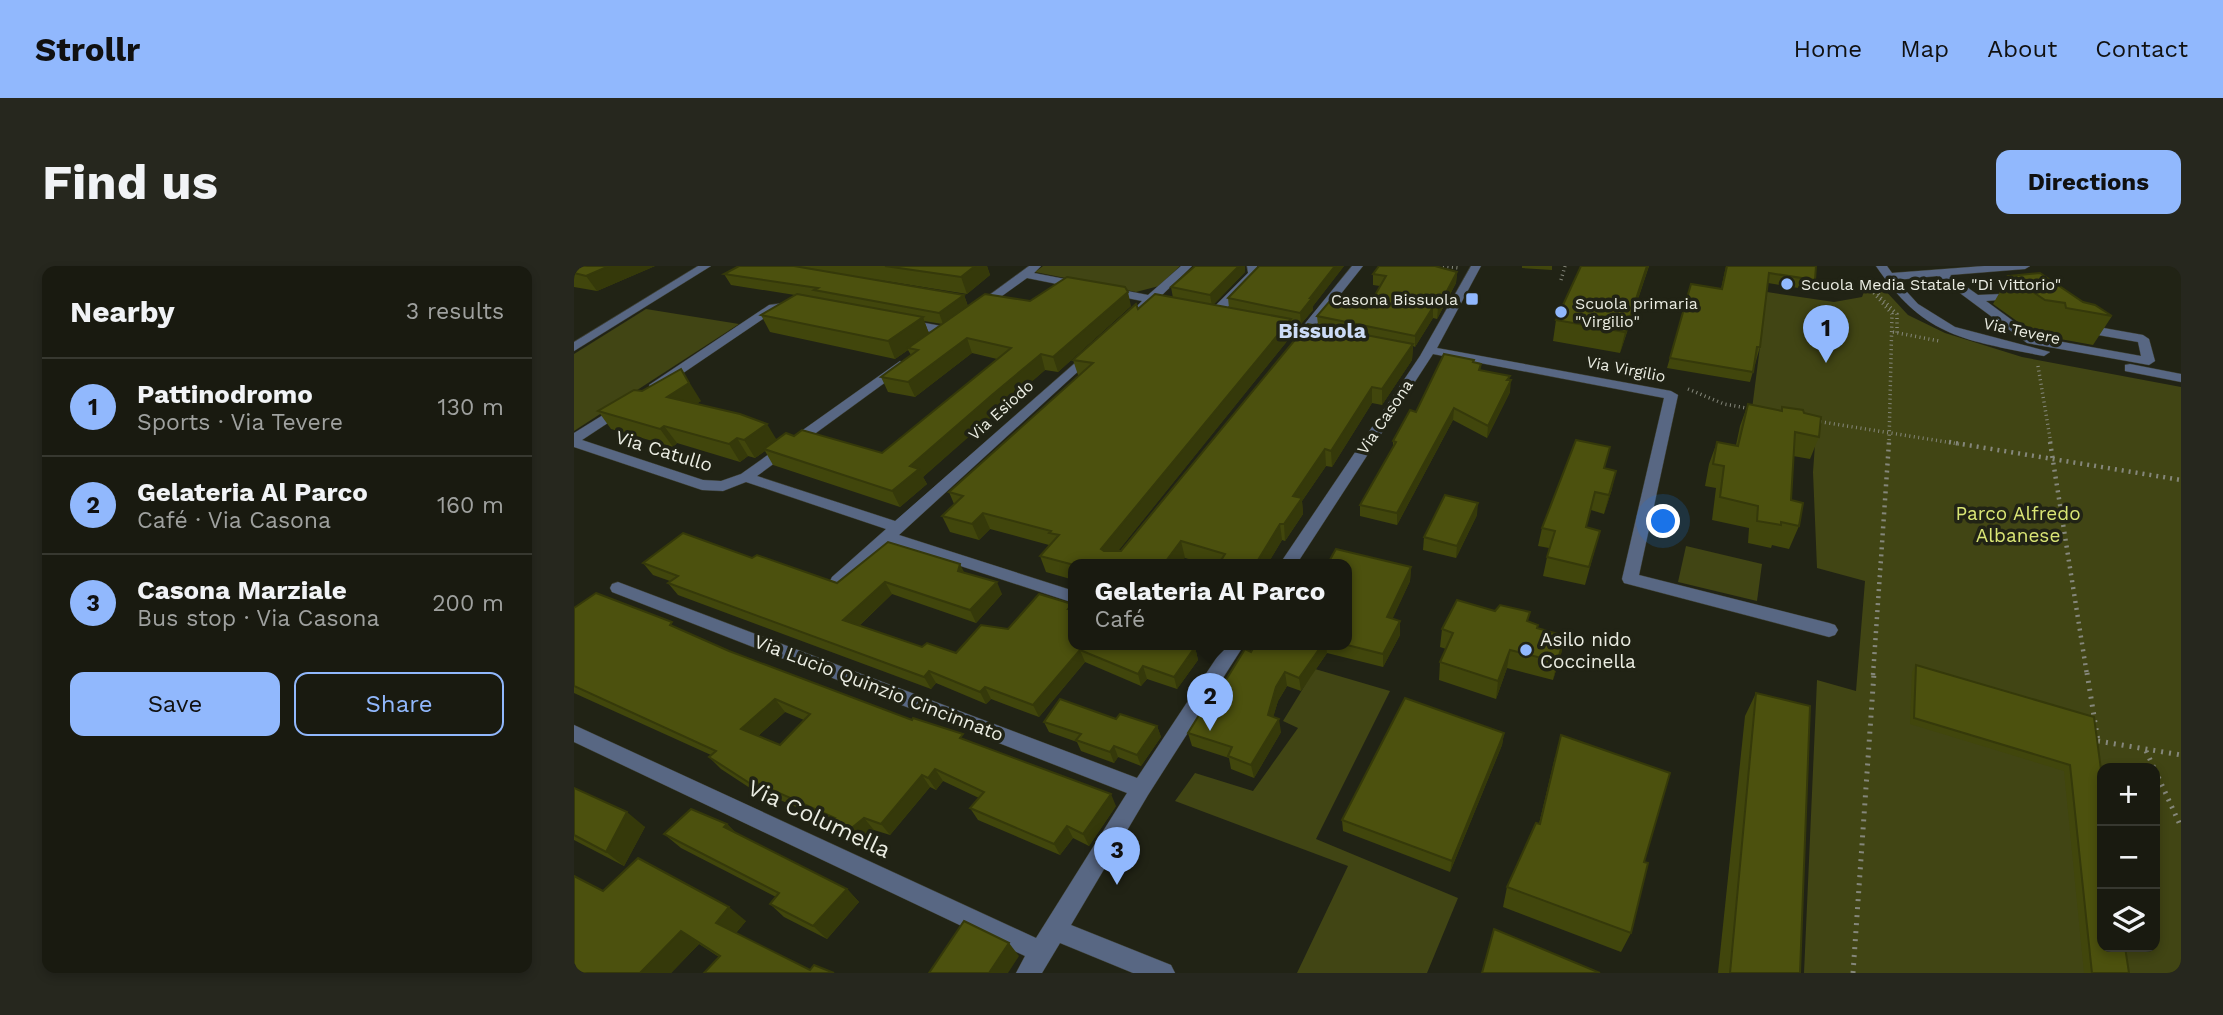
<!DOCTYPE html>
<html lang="en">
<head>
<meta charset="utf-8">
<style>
	body { margin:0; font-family:"Work Sans",sans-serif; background:#26271e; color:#f1f3f6 }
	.controls { position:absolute; right:21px; bottom:21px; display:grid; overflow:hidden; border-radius:14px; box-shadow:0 4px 10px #0003 }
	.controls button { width:63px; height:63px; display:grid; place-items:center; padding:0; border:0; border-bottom:2px solid #373830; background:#191a10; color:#f1f3f6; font:35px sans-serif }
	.you { position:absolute; left:1090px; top:256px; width:24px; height:24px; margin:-18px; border:5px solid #fff; border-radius:50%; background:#1a73e8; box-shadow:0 0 0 10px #1a73e833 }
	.badge { display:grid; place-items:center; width:46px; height:46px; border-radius:50%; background:#91b8fd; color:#111; font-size:23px; font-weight:700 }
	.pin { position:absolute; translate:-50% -58px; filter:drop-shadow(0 2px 4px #0008) }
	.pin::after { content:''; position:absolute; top:37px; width:24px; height:21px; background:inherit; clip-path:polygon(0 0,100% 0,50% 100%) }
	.popup { position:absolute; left:494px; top:293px; width:284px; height:91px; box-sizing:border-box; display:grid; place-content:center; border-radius:14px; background:#191a10; filter:drop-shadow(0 2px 5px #0005); font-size:23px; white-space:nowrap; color:#9fa19f }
	.popup b { font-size:26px; color:#f1f3f6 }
	.popup::after { content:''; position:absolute; left:50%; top:100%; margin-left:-14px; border:14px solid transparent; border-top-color:#191a10 }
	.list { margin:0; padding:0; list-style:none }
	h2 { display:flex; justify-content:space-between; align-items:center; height:91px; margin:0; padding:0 28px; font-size:30px }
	h2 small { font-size:23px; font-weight:400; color:#9fa19f }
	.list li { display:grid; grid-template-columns:46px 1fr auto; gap:21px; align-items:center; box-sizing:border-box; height:98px; padding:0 28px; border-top:2px solid #373830 }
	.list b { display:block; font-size:26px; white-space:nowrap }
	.list p { margin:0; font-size:23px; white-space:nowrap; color:#9fa19f }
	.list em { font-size:23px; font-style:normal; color:#9fa19f }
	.actions { display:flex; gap:14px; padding:21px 28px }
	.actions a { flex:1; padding:16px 0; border:2px solid #91b8fd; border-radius:14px; text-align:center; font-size:24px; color:#91b8fd }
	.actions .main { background:#91b8fd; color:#111 }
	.icon { flex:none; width:38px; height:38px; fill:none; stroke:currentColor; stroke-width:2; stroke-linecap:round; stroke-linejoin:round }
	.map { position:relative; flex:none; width:1607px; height:707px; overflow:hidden; border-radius:14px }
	header { display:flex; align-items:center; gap:42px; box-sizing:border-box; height:98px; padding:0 35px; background:#91b8fd; color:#111 }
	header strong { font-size:33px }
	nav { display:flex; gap:38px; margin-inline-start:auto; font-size:24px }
	.intro { display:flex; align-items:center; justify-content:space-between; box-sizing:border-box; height:168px; padding:0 42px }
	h1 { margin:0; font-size:49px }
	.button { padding:18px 32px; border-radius:14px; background:#91b8fd; color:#111; font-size:24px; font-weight:700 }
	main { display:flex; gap:42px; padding:0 42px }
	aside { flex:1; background:#191a10; border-radius:14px; box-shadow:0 4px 10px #0003 }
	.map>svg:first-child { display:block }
	.green { fill:#414514; fill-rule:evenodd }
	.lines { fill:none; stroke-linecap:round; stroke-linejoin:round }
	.minor-casing { stroke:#3d3f32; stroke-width:1 }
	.path-far2 { stroke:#85877b; stroke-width:3.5; stroke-dasharray:1 3.5; stroke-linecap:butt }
	.path-far1 { stroke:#85877b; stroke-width:4.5; stroke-dasharray:2 5; stroke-linecap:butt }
	.path { stroke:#85877b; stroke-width:5; stroke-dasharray:2 6; stroke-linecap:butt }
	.minor { fill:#586783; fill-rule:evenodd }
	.wall { fill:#41460c; fill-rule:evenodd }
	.shaded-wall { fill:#35390a }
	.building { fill:#4c510e; stroke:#35390a; stroke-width:2; fill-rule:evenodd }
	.poi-dot { fill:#91b8fd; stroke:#212315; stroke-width:2.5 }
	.labels { text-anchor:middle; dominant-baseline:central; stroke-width:7; stroke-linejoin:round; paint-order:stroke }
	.far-poi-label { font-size:16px; fill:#ebede3; stroke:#212315; text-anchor:start }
	.far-street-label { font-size:16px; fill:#ebede3; stroke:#212315 }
	.street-label { font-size:19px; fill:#ebede3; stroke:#212315 }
	.park-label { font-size:19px; fill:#dae675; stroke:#212315 }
	.poi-label { font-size:19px; fill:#ebede3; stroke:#212315; text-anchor:start }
	.far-district-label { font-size:21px; font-weight:bold; fill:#ccdbf6; stroke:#212315 }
	.near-street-label { font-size:23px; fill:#ebede3; stroke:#212315 }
</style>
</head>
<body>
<header>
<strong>Strollr</strong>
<nav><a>Home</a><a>Map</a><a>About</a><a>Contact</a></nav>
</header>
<div class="intro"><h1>Find us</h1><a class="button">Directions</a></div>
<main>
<aside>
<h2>Nearby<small>3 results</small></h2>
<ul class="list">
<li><span class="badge">1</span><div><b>Pattinodromo</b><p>Sports · Via Tevere</p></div><em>130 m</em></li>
<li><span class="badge">2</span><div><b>Gelateria Al Parco</b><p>Café · Via Casona</p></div><em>160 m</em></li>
<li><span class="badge">3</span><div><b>Casona Marziale</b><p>Bus stop · Via Casona</p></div><em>200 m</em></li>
</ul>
<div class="actions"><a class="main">Save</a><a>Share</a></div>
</aside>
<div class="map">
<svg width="1607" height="707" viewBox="0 0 1607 707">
	<rect width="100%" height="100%" fill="#212315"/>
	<g class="green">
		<polygon points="469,0 606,0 585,20 562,26 461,6"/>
		<path d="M1292,21H1308L1334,49L1371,67L1448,91L1607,121V707H1230L1243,414L1282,425L1291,315L1243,302L1239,206L1242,164L1178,143L1193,26L1260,36L1288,31ZM1528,502H1581V681H1528Z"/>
		<polygon points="72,43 165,58 0,165 0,88"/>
		<polygon points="1112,280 1188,298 1183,335 1104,316"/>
		<polygon points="741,403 816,425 742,573 884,632 853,707 723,707 774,600 601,535 621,507 679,525 724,462 709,455"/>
	</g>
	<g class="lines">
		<g class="minor-casing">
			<g id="minor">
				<polygon points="124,0 137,0 0,85 0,76"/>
				<polygon points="455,0 467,0 460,7 574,29 607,0 618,0 585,32 591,35 589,37 579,37 564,49 558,45 568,35 453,12 407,45 399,45 399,41"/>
				<polygon points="673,0 683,0 684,10 645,50 637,50 637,44 674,7"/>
				<polygon points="778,0 789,0 739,63 754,66 754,72 734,69 725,76 719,72 723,67 689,58 695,54 728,61"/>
				<polygon points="897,0 907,0 863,82 1097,125 1104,129 1065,309 1255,357 1261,359 1264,364 1261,369 1255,371 1050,317 1048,313 1090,132 859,88 722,299 705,299 846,90"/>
				<path d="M1302,0H1313L1318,7L1410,0H1456L1451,3L1376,9L1404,29L1451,27V31L1447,32L1412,35L1461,71L1567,90L1564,76L1507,66L1501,62L1507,58L1569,69L1575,73L1581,95L1575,99L1453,77L1363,10L1322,14L1344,38L1381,61L1476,86L1470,90C1390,74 1350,71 1302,0Z"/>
				<polygon points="226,35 230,36 230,40 202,44 87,122 77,122 75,119 195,39"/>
				<polygon points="329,53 373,61 379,65 373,69 325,60 323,57"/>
				<polygon points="517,83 521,84 521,90 325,269 500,325 500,337 316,277 270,319 258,319 256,315 258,311 312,263 172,216 149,225 128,224 0,181 0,167 50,136 55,137 55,143 8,174 129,214 147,215 167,208 326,95 332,99 331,102 183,210 321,255"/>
				<polygon points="1556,98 1607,108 1607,116 1551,105 1551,99"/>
				<polygon points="44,316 563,512 651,379 670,379 574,529 497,659 597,699 601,707 559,707 486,677 468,707 442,707 451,690 0,476 0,459 462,672 553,527 38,326 36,322 38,318"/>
			</g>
		</g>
		<g class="path-far2">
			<polyline points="869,0 885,2"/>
			<polyline points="987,14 991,0"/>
			<polyline points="1298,16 1306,31 1323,48 1323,67"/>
			<polyline points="1294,20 1318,48 1315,178"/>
			<polyline points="1319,66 1365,75"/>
			<polyline points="1464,100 1477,178"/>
			<polyline points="1114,123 1150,138 1178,143"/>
			<polyline points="1242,155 1385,178"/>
		</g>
		<g class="path-far1">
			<polyline points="1375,176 1607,214"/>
			<polyline points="1476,176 1513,409"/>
			<polyline points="1299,409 1315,176"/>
		</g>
		<g class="path">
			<polyline points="1513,407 1524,475"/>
			<polyline points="1524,475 1607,489"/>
			<polyline points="1572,485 1580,502"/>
			<polyline points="1581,504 1607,561"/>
			<polyline points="1279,707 1300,407"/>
		</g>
		<use href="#minor" class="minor"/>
	</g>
	<g class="wall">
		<polygon points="0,0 81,0 23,25 0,21"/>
		<path d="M165,0H413L416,9L393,28L299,13L390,29L394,40L456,35L557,40L484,106L471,104L423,145L349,211L353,218L326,241L199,199L191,185L181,192L174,190L166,196L103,177L99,181L37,163L24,145L127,135L122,138L203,174L220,170L308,187L423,93L398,87L341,131L314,126L307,111L337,89L334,84L321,93L196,66L187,49L221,29L157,19L150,8ZM350,55L368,58L355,67Z"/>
		<polygon points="684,0 770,0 739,40 739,44 727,58 717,56 718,69 544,285 547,285 744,59 743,50 793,43 806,20 799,19 799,8 883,6 882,17 863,53 859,52 841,81 839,80 838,94 808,139 798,137 758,201 752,200 728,235 729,248 711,275 708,274 693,299 635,299 611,292 500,299 500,314 472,306 466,290 475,279 416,263 405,274 376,266 368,250 380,238 375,226 505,110 504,109 499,94 564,43 599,32 597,21 671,6 639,39 655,42 654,32 684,2"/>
		<polygon points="948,0 978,0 978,4 948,2"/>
		<polygon points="1007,0 1075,0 1046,87 979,75 982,54"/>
		<polygon points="1152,0 1242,0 1241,14 1237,24 1194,17 1186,81 1176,116 1093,102 1117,18 1147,23"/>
		<polygon points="1435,10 1509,36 1538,50 1519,79 1475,71 1474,66 1454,63 1419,38"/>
		<polygon points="900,97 907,98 906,104 935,114 936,126 913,172 879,154 823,259 786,250 786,239 819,182 819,175 842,146"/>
		<polygon points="1174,138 1207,144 1208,141 1230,147 1245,171 1236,193 1219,190 1217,234 1225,260 1215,283 1198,279 1197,282 1174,277 1175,262 1138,254 1142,222 1131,220 1135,198 1143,176 1162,179 1166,160"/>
		<polygon points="1031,202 1038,223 1030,248 1017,244 1012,261 1021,283 1011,319 969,310 975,282 964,280 968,262"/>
		<polygon points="903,249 882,292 849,284 850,271"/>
		<polygon points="178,292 263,317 390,306 428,328 402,357 318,328 285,360 348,381 382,387 434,363 498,338 500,342 500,379 621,381 624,394 603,423 573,413 567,420 511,396 465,451 417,433 412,438 362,417 357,423 104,329 94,317 96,315 79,309 69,297"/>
		<polygon points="837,301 836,315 818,353 826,369 809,401 753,387 727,425 713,420 704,435 699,451 707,466 680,512 657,503 655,492 618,480 614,467 681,379 773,379"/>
		<path d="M0,342L103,362L155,385L392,474L542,540L515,580L499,572L486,589L404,554L396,542L405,532L369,515L362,524L356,521L316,569L300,564L284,577L267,568L258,557L195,529L191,532L147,503L135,491L137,489L0,427ZM211,446L230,454L206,479L184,470Z"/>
		<polygon points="955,355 964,359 963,362 991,370 987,388 979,414 933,402 922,433 865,414 866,396 872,383 866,381 868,363"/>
		<polygon points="1342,399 1520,451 1555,707 1510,707 1490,505 1336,458 1338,406"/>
		<polygon points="1182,427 1226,707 1144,707 1171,450"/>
		<polygon points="542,453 583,460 587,471 567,500 544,491 540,497 507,485 503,476 475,466 470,456"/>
		<polygon points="930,467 928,479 876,606 769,565 768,554"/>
		<polygon points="981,491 1070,596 1057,667 1047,686 929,641 933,621 965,558"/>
		<polygon points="0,522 71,561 50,600 0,574"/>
		<polygon points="153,558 163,568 273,623 285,636 253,673 210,651 196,638 202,631 107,582 90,568"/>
		<polygon points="29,625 172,655 162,667 236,704 260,707 145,691 125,678 97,707 0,707"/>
	</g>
	<g class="shaded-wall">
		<polygon points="35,0 81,0 23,25 12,10"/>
		<polygon points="401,0 413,0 416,9 393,28 387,11"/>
		<polygon points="665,0 671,0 671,6 638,40 636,29"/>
		<polygon points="761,0 770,0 739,40 739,44 727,58 726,47 736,32"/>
		<polygon points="1073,0 1075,0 1046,87 1051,66"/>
		<polygon points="883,6 882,17 863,53 864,42"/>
		<polygon points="554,26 557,40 484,106 479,91"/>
		<polygon points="390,29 394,41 369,58 365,47"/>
		<polygon points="859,41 859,52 841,81 841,70"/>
		<polygon points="349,51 355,68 334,82 334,84 321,93 314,75"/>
		<polygon points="717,53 718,69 533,299 527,283"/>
		<polygon points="393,72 398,87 341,131 334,116"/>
		<polygon points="839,78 838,94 808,139 808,123"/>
		<polygon points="467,88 471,104 349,211 353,218 326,241 318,225 336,200"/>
		<polygon points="107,103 127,135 105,148 93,131"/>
		<polygon points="936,110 934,120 937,114 936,126 913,172 914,160"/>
		<polygon points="798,121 798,137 758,201 757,185"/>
		<polygon points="880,142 879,154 823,259 823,247"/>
		<polygon points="193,158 204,176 190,183 191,185 181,192 170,174"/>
		<polygon points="90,160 103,177 99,181 86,163"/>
		<polygon points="163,172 174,190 166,196 155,178"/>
		<polygon points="751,183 752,200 728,235 729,248 711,275 710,258 719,230"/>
		<polygon points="1042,205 1038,223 1030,248 1035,229"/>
		<polygon points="904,237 903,249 882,292 883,280"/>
		<polygon points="409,247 416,263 405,274 398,258"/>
		<polygon points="706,258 708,274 693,299 681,299"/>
		<polygon points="607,275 611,292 605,299 589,299"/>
		<polygon points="386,298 392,310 384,305"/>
		<polygon points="837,301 836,315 813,365 813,351"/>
		<polygon points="311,316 318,328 277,367 269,354"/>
		<polygon points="423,316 428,328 402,357 396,344"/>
		<polygon points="826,355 826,369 809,401 809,388"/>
		<polygon points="991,370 987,388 979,414 983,396"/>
		<polygon points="748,379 752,379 753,387 727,425 725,412"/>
		<polygon points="621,381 624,394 603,423 600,411"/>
		<polygon points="506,384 511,396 465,451 459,439"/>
		<polygon points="936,384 933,402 922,433 924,415"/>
		<polygon points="569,400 573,413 567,420 564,408"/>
		<polygon points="355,405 362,417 357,423 350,411"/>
		<polygon points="711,406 713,420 704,435 696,462 694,449 702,421"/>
		<polygon points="411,421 417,433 412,438 406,426"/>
		<polygon points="201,433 211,446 178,475 167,463"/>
		<polygon points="705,453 707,466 680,512 677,499"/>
		<polygon points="583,460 587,471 567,500 563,489"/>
		<polygon points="930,467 928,479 876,606 878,595"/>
		<polygon points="540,480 544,491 540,497 536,486"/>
		<polygon points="361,503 369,515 362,524 354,512"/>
		<polygon points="348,509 356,521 316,569 307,558"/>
		<polygon points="183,517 195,529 191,532 180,520"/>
		<polygon points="537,528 542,540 515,580 509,568"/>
		<polygon points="53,546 71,561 50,600 32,586"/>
		<polygon points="290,552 300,564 284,577 274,565"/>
		<polygon points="153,558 167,572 150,561"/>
		<polygon points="493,560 499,572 486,589 480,578"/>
		<polygon points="273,623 285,636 253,673 239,660"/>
		<polygon points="155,641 172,655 159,670 142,657"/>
		<polygon points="107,665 125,678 97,707 66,707"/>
		<polygon points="435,677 445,690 434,707 415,707"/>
	</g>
	<g class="building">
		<polygon points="0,0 35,0 12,10 0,7"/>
		<polygon points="165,0 220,0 390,29 365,47 240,24 244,22 150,8"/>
		<polygon points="311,0 401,0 387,11"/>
		<polygon points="621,0 665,0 636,29 597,21"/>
		<polygon points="685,0 761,0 736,32 738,32 726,47 654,32"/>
		<polygon points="805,0 861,0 883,6 864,42 859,41 841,70 743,50 755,36 793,43 812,10 799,8"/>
		<polygon points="1007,0 1073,0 1051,66 982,54"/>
		<polygon points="1153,0 1242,0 1241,14 1195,7 1186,81 1183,81 1179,106 1096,92 1117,18 1148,23"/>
		<polygon points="1466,7 1509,36 1521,39 1538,50 1492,42 1491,37 1471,34 1435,10"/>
		<polygon points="493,11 551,21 554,26 479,91 467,88 418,129 336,200 345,203 318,225 190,183 212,167 220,170 228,164 308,187 437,82 393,72 334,116 307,111 344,84 334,82 411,28 456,35"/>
		<polygon points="223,28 349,51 314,75 187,49"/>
		<polygon points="581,28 717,53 527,283 530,285 547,285 734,58 839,78 808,123 798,121 757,185 751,183 719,230 728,232 710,258 706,258 681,299 644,299 651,288 607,275 589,299 500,299 466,290 485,269 475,267 477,265 409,247 398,258 368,250 389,230 375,226 519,97 499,94 562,38 564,43"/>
		<polygon points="870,88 900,94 899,96 907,98 905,104 936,110 933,114 937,114 914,160 880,142 823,247 786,239 822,176 819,175 836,144 842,146"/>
		<polygon points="107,103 115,117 93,131 166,148 193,158 170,174 163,172 155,178 90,160 86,163 24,145 60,124 68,125"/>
		<polygon points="1174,138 1208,145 1208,141 1229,144 1230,147 1247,151 1245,171 1221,166 1217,234 1229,237 1225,260 1207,256 1207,259 1183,255 1184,240 1146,231 1150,200 1139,198 1143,176 1164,180"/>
		<polygon points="1002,174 1036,181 1030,202 1042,205 1035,229 1021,226 1012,261 1026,265 1015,301 973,291 981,265 968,262"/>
		<polygon points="871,229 904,237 883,280 850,271"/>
		<polygon points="109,267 178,292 183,289 263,317 314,276 386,298 384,305 423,316 396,344 311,316 269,354 348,381 353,377 382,387 407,359 434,363 465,328 498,338 494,343 500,344 500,379 614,379 621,381 600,411 569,400 564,408 506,384 459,439 411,421 406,426 355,405 350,411 94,317 104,310 69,297"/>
		<polygon points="762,283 837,301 813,351 826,355 809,388 773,379 773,299 753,299"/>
		<path d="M22,327L98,356L96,359L155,385L338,454L339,452L389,468L386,472L537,528L509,568L493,560L480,578L396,542L410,526L361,503L354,512L348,509L307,558L290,552L274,565L256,556L261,552L183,517L180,520L135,491L142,485L0,420V342ZM201,433L236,448L206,479L167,463Z"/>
		<polygon points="883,334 921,345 926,339 956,346 953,355 964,359 963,362 991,370 983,396 936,384 924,415 866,396 879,367 868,363"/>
		<polygon points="681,379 748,379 725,412 711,406 702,421 694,449 705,453 677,499 654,490 658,481 614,467 638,428 642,430 671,383 677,386"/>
		<polygon points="1342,399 1520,451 1528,511 1528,681 1551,681 1555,707 1518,707 1496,499 1340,452"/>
		<polygon points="1182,427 1236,440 1226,707 1156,707"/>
		<polygon points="831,432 930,467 878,595 768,554"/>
		<polygon points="486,433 542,453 546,448 583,460 563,489 540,480 536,486 502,474 507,468 470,456"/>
		<polygon points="987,469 1096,507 1070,596 1074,597 1057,667 933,621 962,557 966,558"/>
		<polygon points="0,522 53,546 32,586 0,569"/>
		<polygon points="117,543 153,558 150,561 273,623 239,660 196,638 205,627 90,568"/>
		<polygon points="64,592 155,641 142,657 236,704 240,699 260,707 130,707 146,690 107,665 66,707 0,707 0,610 29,625"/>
		<polygon points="390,655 435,677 415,707 355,707"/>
		<polygon points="920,663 1026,707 908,707"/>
	</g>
	<g class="poi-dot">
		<circle cx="1213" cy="18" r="7"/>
		<rect x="891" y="26" width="14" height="14" rx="3.5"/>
		<circle cx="987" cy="46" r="7"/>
		<circle cx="952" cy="384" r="7"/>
	</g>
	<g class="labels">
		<g class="far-poi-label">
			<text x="1227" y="18">Scuola Media Statale "Di Vittorio"</text>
			<text x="884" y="33" text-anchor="end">Casona Bissuola</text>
			<text x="1001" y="37">Scuola primaria<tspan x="1001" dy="18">"Virgilio"</tspan></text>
		</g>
		<g class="far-street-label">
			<text transform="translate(1448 65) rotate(12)">Via Tevere</text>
			<text transform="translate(1052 103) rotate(11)">Via Virgilio</text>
			<text transform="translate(427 144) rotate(-42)">Via Esiodo</text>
			<text transform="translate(811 151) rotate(-56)">Via Casona</text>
		</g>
		<g class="street-label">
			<text transform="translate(90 185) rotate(17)">Via Catullo</text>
			<text transform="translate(305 422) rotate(21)">Via Lucio Quinzio Cincinnato</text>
		</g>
		<g class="park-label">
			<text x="1444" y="247">Parco Alfredo<tspan x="1444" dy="22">Albanese</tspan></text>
		</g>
		<g class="poi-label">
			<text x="966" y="373">Asilo nido<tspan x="966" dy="22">Coccinella</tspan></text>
		</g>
		<g class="far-district-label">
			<text x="748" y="64">Bissuola</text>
		</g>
		<g class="near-street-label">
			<text transform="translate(245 553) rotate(25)">Via Columella</text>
		</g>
	</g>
</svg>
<div class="controls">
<button>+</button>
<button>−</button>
<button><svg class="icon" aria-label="layers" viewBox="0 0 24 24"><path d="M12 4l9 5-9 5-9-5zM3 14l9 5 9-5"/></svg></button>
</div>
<div class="you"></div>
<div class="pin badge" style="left:1252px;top:97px">1</div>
<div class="pin badge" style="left:636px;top:465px">2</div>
<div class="popup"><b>Gelateria Al Parco</b>Café</div>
<div class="pin badge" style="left:543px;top:619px">3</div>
</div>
</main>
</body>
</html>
